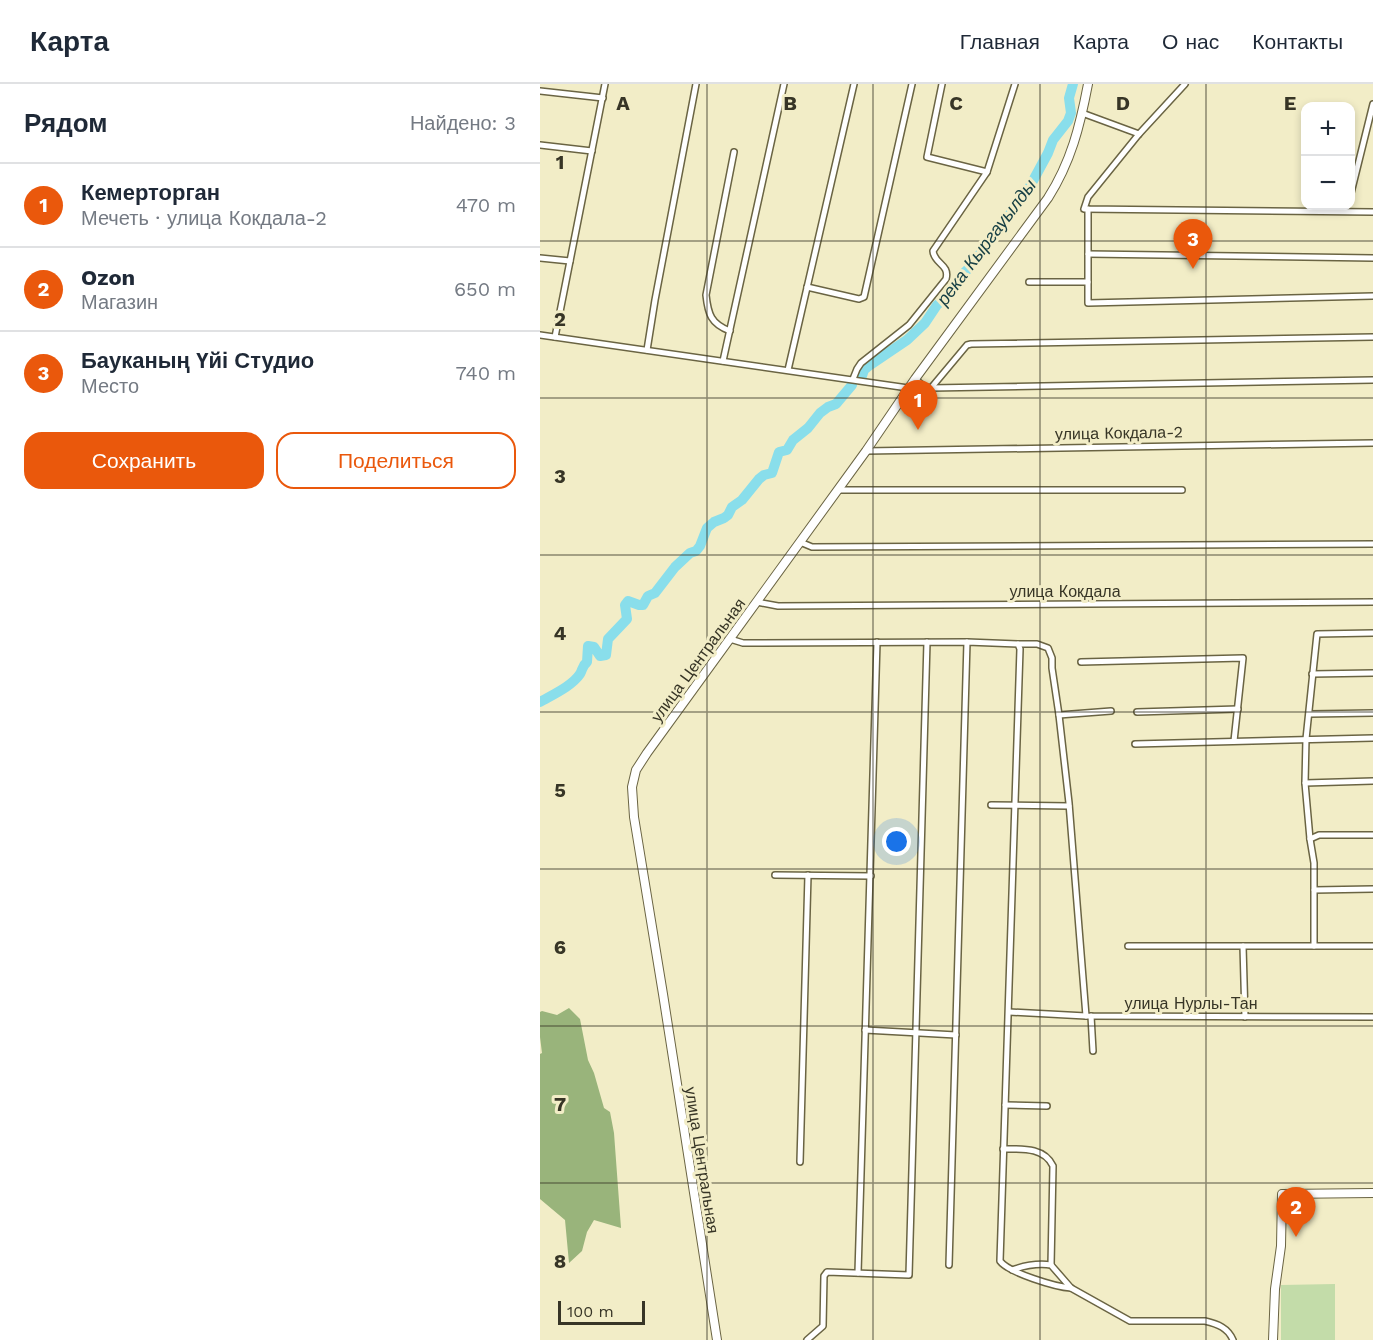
<!DOCTYPE html>
<html lang="ru">
<head>
<meta charset="utf-8">
<style>
	body { margin:0; font-family:"Work Sans",sans-serif; background:#f6f6f7; color:#1f2937 }
	.controls { position:absolute; right:18px; top:18px; display:grid; overflow:hidden; border-radius:12px; box-shadow:0 3px 9px #0003 }
	.controls button { width:54px; height:54px; display:grid; place-items:center; padding:0; border:0; border-bottom:2px solid #e0e1e3; background:#fff; color:#1f2937; font:30px sans-serif }
	.scale { position:absolute; left:18px; bottom:15px; width:87px; box-sizing:border-box; padding-left:6px; border:3px solid #373526; border-top:0; font-size:16px; line-height:21px; white-space:nowrap; color:#373526; -webkit-text-stroke:4px #f2edc7; paint-order:stroke }
	.you { position:absolute; left:357px; top:758px; width:21px; height:21px; margin:-15px; border:4px solid #fff; border-radius:50%; background:#1a73e8; box-shadow:0 0 0 9px #1a73e833 }
	.badge { display:grid; place-items:center; width:39px; height:39px; border-radius:50%; background:#ea580c; color:#fff; font-size:20px; font-weight:700 }
	.pin { position:absolute; translate:-50% -50px; filter:drop-shadow(0 2px 3px #0008) }
	.pin::after { content:''; position:absolute; top:32px; width:21px; height:18px; background:inherit; clip-path:polygon(0 0,100% 0,50% 100%) }
	.list { margin:0; padding:0; list-style:none }
	h2 { display:flex; justify-content:space-between; align-items:center; height:78px; margin:0; padding:0 24px; font-size:26px }
	h2 small { font-size:20px; font-weight:400; color:#747a83 }
	.list li { display:grid; grid-template-columns:39px 1fr auto; gap:18px; align-items:center; box-sizing:border-box; height:84px; padding:0 24px; border-top:2px solid #e0e1e3 }
	.list b { display:block; font-size:22px; white-space:nowrap }
	.list p { margin:0; font-size:20px; white-space:nowrap; color:#747a83 }
	.list em { font-size:20px; font-style:normal; color:#747a83 }
	.actions { display:flex; gap:12px; padding:18px 24px }
	.actions a { flex:1; padding:14px 0; border:2px solid #ea580c; border-radius:18px; text-align:center; font-size:21px; color:#ea580c }
	.actions .main { background:#ea580c; color:#fff }
	.map { position:relative; flex:none; width:833px; height:1256px; overflow:hidden }
	header { display:flex; align-items:center; gap:36px; box-sizing:border-box; height:84px; padding:0 30px; background:#fff; border-bottom:2px solid #e0e1e3 }
	header strong { font-size:28px }
	nav { display:flex; gap:33px; margin-inline-start:auto; font-size:21px }
	main { display:flex }
	aside { flex:1; background:#fff }
	.map>svg:first-child { display:block }
	.green { fill:#c3dca9 }
	.forest { fill:#99b47b }
	.lines { fill:none; stroke-linecap:round; stroke-linejoin:round }
	.river { stroke:#89deeb; stroke-width:10 }
	.street-casing { stroke:#6a6443; stroke-width:8 }
	.secondary-casing { stroke:#6a6443; stroke-width:10 }
	.street { stroke:#fff; stroke-width:5 }
	.secondary { stroke:#fff; stroke-width:8 }
	.grid { fill:none; stroke:#373526; stroke-width:1.5; stroke-opacity:0.55 }
	.labels { text-anchor:middle; dominant-baseline:central; stroke-width:6; stroke-linejoin:round; paint-order:stroke }
	.street-label { font-size:16px; fill:#373526; stroke:#f2edc7 }
	.water-label { font-size:18px; font-style:italic; fill:#174045; stroke:#f2edc7 }
	.grid-label { font-size:20px; text-anchor:middle; font-weight:bold; fill:#373526; stroke:#f2edc7; stroke-width:6; stroke-linejoin:round; paint-order:stroke }
</style>
</head>
<body>
<header>
<strong>Карта</strong>
<nav><a>Главная</a><a>Карта</a><a>О нас</a><a>Контакты</a></nav>
</header>
<main>
<aside>
<h2>Рядом<small>Найдено: 3</small></h2>
<ul class="list">
<li><span class="badge">1</span><div><b>Кемерторган</b><p>Мечеть · улица Кокдала-2</p></div><em>470 m</em></li>
<li><span class="badge">2</span><div><b>Ozon</b><p>Магазин</p></div><em>650 m</em></li>
<li><span class="badge">3</span><div><b>Бауканың Үйі Студио</b><p>Место</p></div><em>740 m</em></li>
</ul>
<div class="actions"><a class="main">Сохранить</a><a>Поделиться</a></div>
</aside>
<div class="map">
<svg width="833" height="1256" viewBox="0 0 833 1256">
	<rect width="100%" height="100%" fill="#f2edc7"/>
	<polygon class="green" points="795,1200 795,1256 741,1256 741,1201"/>
	<polygon class="forest" points="29,924 40,935 48,976 54,989 64,1024 70,1028 74,1049 81,1144 54,1136 47,1148 42,1167 29,1179 25,1136 0,1115 0,970 2,969 0,953 0,928 2,927 17,931"/>
	<g class="lines">
		<g class="river">
			<polyline points="322,292 324,286 330,281 367,256 385,239 397,221 409,211 422,191 430,183 488,106 508,69 513,56 528,37 531,29 529,14 533,0"/>
			<path d="M0,618C12,611 32,602 40,590C43,585 42,582 47,578L48,562L54,563L60,572L66,571L68,555L87,535L85,521L88,517L99,521H103L108,512L115,509L135,483L150,469L156,467L160,462L167,444L174,438L184,434L188,431L192,423L202,416L219,395L224,391L232,389L239,368L247,366L253,356L268,344L280,329L288,323L296,320L312,301"/>
		</g>
		<g class="street-casing">
			<g id="street">
				<polyline points="402,0 387,73 447,88"/>
				<polyline points="645,0 599,50 548,113 544,125 833,128"/>
				<polyline points="0,7 63,14"/>
				<polyline points="542,29 599,50"/>
				<polyline points="0,61 52,67"/>
				<polyline points="810,113 833,20"/>
				<polyline points="548,125 548,219 833,212"/>
				<polyline points="548,170 833,174"/>
				<polyline points="0,174 30,177"/>
				<polyline points="489,198 548,198"/>
				<polyline points="267,203 319,215 324,213 372,0"/>
				<path d="M190,247C171,240 168,230 166,211L194,68"/>
				<polyline points="0,251 368,304"/>
				<polyline points="15,253 65,0"/>
				<polyline points="107,266 115,216 156,0"/>
				<polyline points="183,277 244,0"/>
				<polyline points="248,286 314,0"/>
				<path d="M313,295L317,285L321,279L369,241L406,195C410,180 394,180 393,167L447,88L475,0"/>
				<polyline points="375,295 385,303 391,304 833,296"/>
				<polyline points="391,304 427,261 431,260 833,253"/>
				<polyline points="326,367 833,359"/>
				<polyline points="298,406 642,406"/>
				<polyline points="260,458 272,463 833,460"/>
				<polyline points="217,518 238,522 833,518"/>
				<path d="M190,555L203,559L427,558L478,560L480,565L460,1177C469,1189 516,1203 531,1204"/>
				<polyline points="478,560 497,560 508,564 512,574 512,584 519,631 529,719 546,932"/>
				<polyline points="541,578 703,574 694,657"/>
				<polyline points="772,590 833,589"/>
				<polyline points="597,628 698,625"/>
				<polyline points="770,630 833,629"/>
				<polyline points="519,631 571,627"/>
				<polyline points="595,660 833,654"/>
				<polyline points="765,699 833,697"/>
				<polyline points="451,721 529,722"/>
				<polyline points="770,755 779,751 833,751"/>
				<polyline points="235,791 331,792"/>
				<polyline points="774,806 833,805"/>
				<polyline points="588,862 833,862"/>
				<polyline points="703,862 705,933"/>
				<polyline points="774,862 774,779 770,755 765,699 766,655 777,550 833,549"/>
				<polyline points="469,928 546,932 833,933"/>
				<polyline points="551,932 553,967"/>
				<polyline points="325,946 416,951"/>
				<polyline points="465,1021 507,1022"/>
				<path d="M463,1065C482,1065 504,1063 513,1082L511,1181"/>
				<polyline points="260,1078 268,791"/>
				<polyline points="409,1181 427,558"/>
				<path d="M472,1186C486,1181 497,1179 511,1181L531,1204L590,1237H665C678,1240 688,1244 693,1256"/>
				<polyline points="318,1189 337,558"/>
				<polyline points="267,1256 283,1242 284,1192 287,1188 369,1191 387,558"/>
			</g>
		</g>
		<g class="secondary-casing">
			<g id="secondary">
				<path d="M177,1256L123,910L94,733L92,703L96,686L107,669L326,367L375,295L508,114C531,78 540,42 548,0"/>
				<polyline points="733,1256 735,1205 741,1162 742,1110 833,1109"/>
			</g>
		</g>
		<use href="#street" class="street"/>
		<use href="#secondary" class="secondary"/>
	</g>
	<path class="grid" d="M167,0V1256M333,0V1256M500,0V1256M666,0V1256M0,157H833M0,314H833M0,471H833M0,628H833M0,785H833M0,942H833M0,1099H833"/>
	<g class="labels">
		<g class="street-label">
			<text transform="translate(579 349) rotate(-1)">улица Кокдала-2</text>
			<text x="525" y="507">улица Кокдала</text>
			<text transform="translate(158 576) rotate(-54)">улица Центральная</text>
			<text x="651" y="919">улица Нурлы-Тан</text>
			<text transform="translate(162 1076) rotate(81)">улица Центральная</text>
		</g>
		<g class="water-label">
			<text transform="translate(446 158) rotate(-53)">река Кыргауылды</text>
		</g>
	</g>
	<g class="grid-label">
		<text x="83" y="26">A</text>
		<text x="250" y="26">B</text>
		<text x="416" y="26">C</text>
		<text x="583" y="26">D</text>
		<text x="750" y="26">E</text>
		<text x="20" y="85">1</text>
		<text x="20" y="242">2</text>
		<text x="20" y="399">3</text>
		<text x="20" y="556">4</text>
		<text x="20" y="713">5</text>
		<text x="20" y="870">6</text>
		<text x="20" y="1027">7</text>
		<text x="20" y="1184">8</text>
	</g>
</svg>
<div class="controls">
<button>+</button>
<button>−</button>
</div>
<div class="scale">100 m</div>
<div class="you"></div>
<div class="pin badge" style="left:378px;top:346px">1</div>
<div class="pin badge" style="left:756px;top:1153px">2</div>
<div class="pin badge" style="left:653px;top:185px">3</div>
</div>
</main>
</body>
</html>
